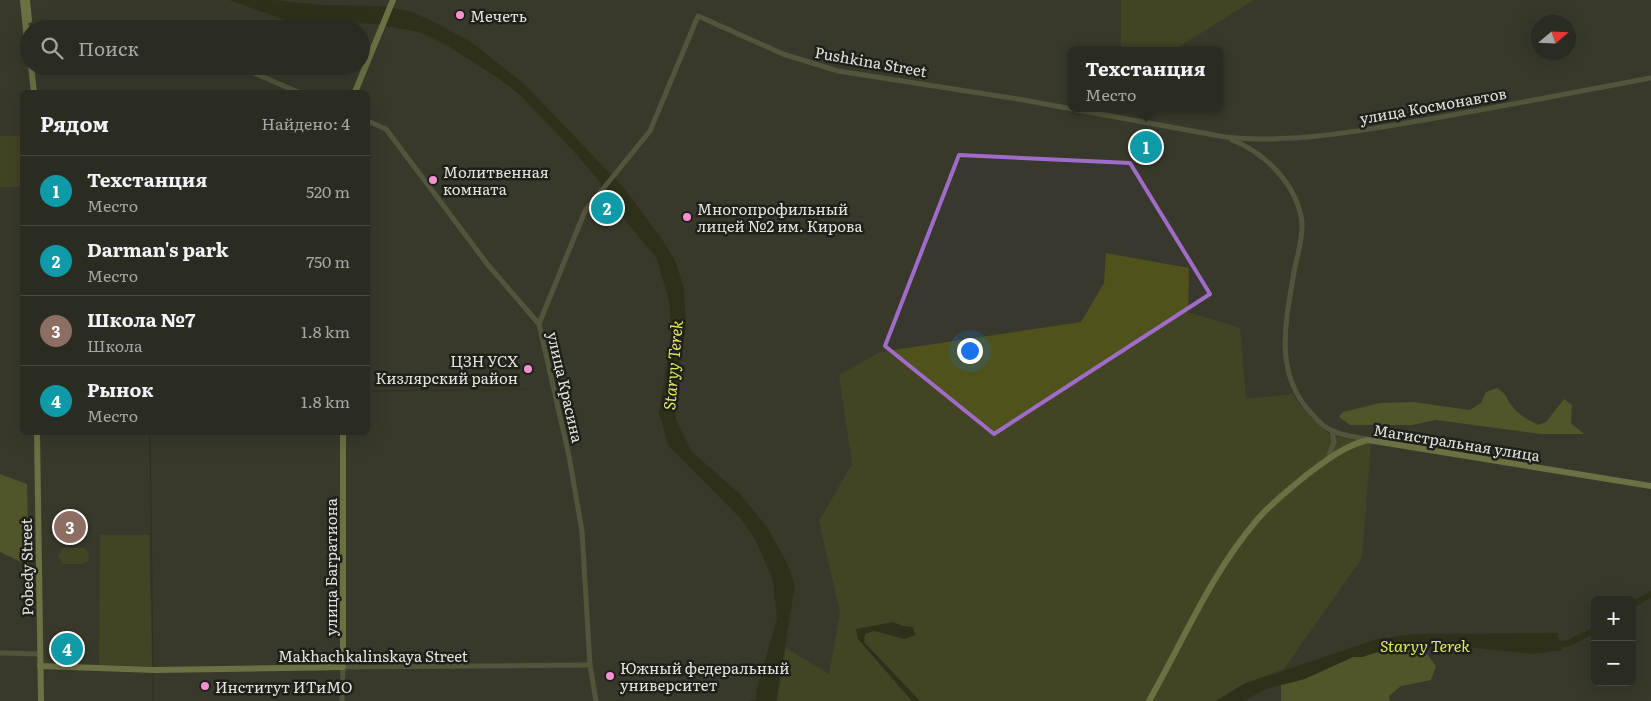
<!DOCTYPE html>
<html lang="ru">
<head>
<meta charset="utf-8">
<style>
	body { margin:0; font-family:Literata,serif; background:#36372e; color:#f1f3f6 }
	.controls { position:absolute; right:15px; bottom:15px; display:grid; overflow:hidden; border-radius:8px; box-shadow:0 5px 20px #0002 }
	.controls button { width:45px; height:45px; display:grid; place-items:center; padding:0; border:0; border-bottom:1px solid #46473f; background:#2a2b21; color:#f1f3f6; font:25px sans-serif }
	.compass { position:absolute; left:1531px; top:15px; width:45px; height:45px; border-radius:50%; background:#2a2b21; box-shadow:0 5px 20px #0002; rotate:71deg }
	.you { position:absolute; left:969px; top:350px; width:18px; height:18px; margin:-12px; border:4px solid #fff; border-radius:50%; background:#1a73e8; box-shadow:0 0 0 8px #1a73e833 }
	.badge { display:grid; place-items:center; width:32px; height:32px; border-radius:50%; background:#d6ab8b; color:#fff; font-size:16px; font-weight:700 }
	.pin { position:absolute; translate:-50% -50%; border:2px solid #fff; box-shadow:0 1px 5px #0006 }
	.popup { position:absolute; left:1068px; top:47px; width:155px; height:65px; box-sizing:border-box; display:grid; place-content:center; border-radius:8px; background:#2a2b21; filter:drop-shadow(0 1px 4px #0005); font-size:16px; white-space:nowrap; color:#a5a7a5 }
	.popup b { font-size:19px; color:#f1f3f6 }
	.popup::after { content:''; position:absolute; left:50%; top:100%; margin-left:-10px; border:10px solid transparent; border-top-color:#2a2b21 }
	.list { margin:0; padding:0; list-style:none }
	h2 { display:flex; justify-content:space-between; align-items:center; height:65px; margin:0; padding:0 20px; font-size:21px }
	h2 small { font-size:16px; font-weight:400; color:#a5a7a5 }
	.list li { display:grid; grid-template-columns:32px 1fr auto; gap:15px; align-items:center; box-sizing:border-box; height:70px; padding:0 20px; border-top:1px solid #46473f }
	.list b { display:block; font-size:19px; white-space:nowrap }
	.list p { margin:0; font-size:16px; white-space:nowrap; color:#a5a7a5 }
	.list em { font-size:16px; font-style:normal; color:#a5a7a5 }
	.icon { flex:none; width:28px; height:28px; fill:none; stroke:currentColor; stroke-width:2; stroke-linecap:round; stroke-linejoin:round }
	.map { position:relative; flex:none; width:1651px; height:701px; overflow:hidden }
	.search { position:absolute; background:#2a2b21; box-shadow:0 5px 20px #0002; left:20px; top:20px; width:350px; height:55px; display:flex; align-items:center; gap:12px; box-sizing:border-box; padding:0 18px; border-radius:28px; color:#a5a7a5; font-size:19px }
	.panel { position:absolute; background:#2a2b21; box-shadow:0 5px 20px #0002; left:20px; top:90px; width:350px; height:345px; border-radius:8px }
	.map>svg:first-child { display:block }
	.green { fill:#4f521a }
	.forest { fill:#727628 }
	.water { fill:#252606 }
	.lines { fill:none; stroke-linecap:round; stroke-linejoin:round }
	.stream { stroke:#252606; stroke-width:1 }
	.river { stroke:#252606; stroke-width:6 }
	.minor { stroke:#737650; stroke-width:5 }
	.major { stroke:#aeb461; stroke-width:6 }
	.marked { fill:none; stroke:#9f6cc9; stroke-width:4; stroke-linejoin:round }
	.poi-dot { fill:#f690cf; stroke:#1f201a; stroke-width:2 }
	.labels { text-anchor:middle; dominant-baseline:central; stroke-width:5; stroke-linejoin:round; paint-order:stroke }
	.poi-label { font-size:15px; fill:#e3e4dc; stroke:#1f201a; text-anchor:start }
	.street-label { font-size:15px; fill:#e3e4dc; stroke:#1f201a }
	.water-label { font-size:16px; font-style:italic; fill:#e1e964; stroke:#1f201a }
</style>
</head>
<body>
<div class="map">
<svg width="1651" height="701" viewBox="0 0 1651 701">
	<rect width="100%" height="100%" fill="#38392c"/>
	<g class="green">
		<polygon points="1121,0 1254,0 1172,51 1121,46"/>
		<rect x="0" y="136" width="22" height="51"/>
		<polygon points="1106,253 1189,268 1188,312 1240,328 1246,399 1292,394 1304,410 1331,436 1371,443 1362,558 1284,669 1245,683 1215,701 777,701 786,648 829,674 840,613 819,521 852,464 839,375 880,352 1081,322 1104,283"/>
		<polygon points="100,535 149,535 152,666 99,665"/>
		<polygon points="63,548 85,548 89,554 88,561 83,564 63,564 58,556"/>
	</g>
	<g class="forest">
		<path d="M1497,388C1509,396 1505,397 1512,406C1518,415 1529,420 1538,425L1546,422L1564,399L1572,405L1571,423L1584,434H1541L1436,420L1412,425H1350L1339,417L1343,412L1380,403L1413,402L1470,410L1481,403L1486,392Z"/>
		<polygon points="0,474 27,484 29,566 0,552"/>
		<polygon points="1417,650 1425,651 1436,666 1431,680 1401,686 1389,696 1390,701 1281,701 1281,685 1305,679 1353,657 1381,652"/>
	</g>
	<g class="water">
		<polygon points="229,0 274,0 321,5 384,6 412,12 434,22 471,42 524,84 625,189 666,245 677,265 684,290 686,327 674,399 676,419 691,451 740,494 767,527 786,561 795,585 776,701 756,701 756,692 777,619 773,580 756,541 742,520 668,445 659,412 672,330 669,300 656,257 612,205 600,182 569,146 518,93 495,76 445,44 419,32 375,24 285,20"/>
		<polygon points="893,622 903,626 913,627 915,635 905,639 874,631 865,634 864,642 920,701 912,701 858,639 856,629"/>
		<polygon points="1557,633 1562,650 1533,654 1477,648 1380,651 1363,657 1353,657 1304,679 1266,689 1244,701 1216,701 1244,684 1377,639 1413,634"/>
	</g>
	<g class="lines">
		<g class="stream">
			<polyline points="368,391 526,389"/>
			<polyline points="150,432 153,667"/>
			<polyline points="153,673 153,701"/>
			<polyline points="751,701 757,700"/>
		</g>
		<g class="river">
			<polyline points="1632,605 1651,594"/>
			<polyline points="1554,645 1569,643 1595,630"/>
		</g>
		<g class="minor">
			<polyline points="30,28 33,29"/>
			<polyline points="238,66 298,92"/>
			<polyline points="368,121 386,129 488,265 539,324 569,456 582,531 590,665 596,701"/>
			<path d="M1232,140C1266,153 1298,186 1302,223C1303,238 1297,257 1294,272C1286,320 1273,373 1311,413C1317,419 1322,427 1331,430C1342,436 1355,437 1367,439"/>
			<path d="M539,324L585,211L650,131L698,16L783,54L838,71L1018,99L1225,137C1291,144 1359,131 1424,120C1500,107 1575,92 1651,78"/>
			<polyline points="1328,458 1334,442 1332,431"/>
			<polyline points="0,653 41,654"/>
			<polyline points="342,701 343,667 590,665"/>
		</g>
		<g class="major">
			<polyline points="23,0 29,60"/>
			<polyline points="27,0 29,20"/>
			<polyline points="31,66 34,92"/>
			<polyline points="355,92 393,0"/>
			<polyline points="37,432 41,701"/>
			<polyline points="40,666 155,670 343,667 343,432"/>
			<path d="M1149,701C1183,641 1211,574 1256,521C1271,503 1291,488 1309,473C1328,459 1346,445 1368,440L1651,486"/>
		</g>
	</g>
	<path d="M0 0H1651V701H0ZM959,155L1130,163L1210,294L994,434L885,346Z" fill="#38392c" fill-opacity=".55" fill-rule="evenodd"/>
	<path class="marked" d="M959,155L1130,163L1210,294L994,434L885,346Z"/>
	<g class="poi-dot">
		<circle cx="460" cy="15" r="5"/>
		<circle cx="433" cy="180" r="5"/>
		<circle cx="687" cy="217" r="5"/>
		<circle cx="528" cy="369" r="5"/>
		<circle cx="610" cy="676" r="5"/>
		<circle cx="205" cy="686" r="5"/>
	</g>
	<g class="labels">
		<g class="poi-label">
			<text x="470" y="15">Мечеть</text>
			<text x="443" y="171">Молитвенная<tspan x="443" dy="17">комната</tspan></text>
			<text x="697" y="208">Многопрофильный<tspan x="697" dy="17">лицей №2 им. Кирова</tspan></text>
			<text x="518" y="360" text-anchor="end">ЦЗН УСХ<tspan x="518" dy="17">Кизлярский район</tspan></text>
			<text x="620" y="667">Южный федеральный<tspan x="620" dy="17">университет</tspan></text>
			<text x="215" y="686">Институт ИТиМО</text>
		</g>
		<g class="street-label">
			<text transform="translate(871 61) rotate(10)">Pushkina Street</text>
			<text transform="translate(1433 105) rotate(-10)">улица Космонавтов</text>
			<text transform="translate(566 387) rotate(77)">улица Красина</text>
			<text transform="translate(1457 442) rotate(9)">Магистральная улица</text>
			<text transform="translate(26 567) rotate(-91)">Pobedy Street</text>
			<text transform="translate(330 567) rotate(-90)">улица Багратиона</text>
			<text x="373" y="655">Makhachkalinskaya Street</text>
		</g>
		<g class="water-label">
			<text transform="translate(672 365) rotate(-85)">Staryy Terek</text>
			<text x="1425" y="645">Staryy Terek</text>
		</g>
	</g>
</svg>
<div class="controls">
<button>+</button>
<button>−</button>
</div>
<svg class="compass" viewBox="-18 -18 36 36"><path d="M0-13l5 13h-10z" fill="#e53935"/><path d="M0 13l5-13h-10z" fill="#a5a7a5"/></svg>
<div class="you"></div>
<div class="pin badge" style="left:1146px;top:147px;background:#0f9aa8">1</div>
<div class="popup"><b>Техстанция</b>Место</div>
<div class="pin badge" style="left:607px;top:208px;background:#0f9aa8">2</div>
<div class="pin badge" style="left:70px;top:527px;background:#8d6e63">3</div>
<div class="pin badge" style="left:67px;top:649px;background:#0f9aa8">4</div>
<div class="search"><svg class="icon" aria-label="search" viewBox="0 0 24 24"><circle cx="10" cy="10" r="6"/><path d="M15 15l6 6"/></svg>Поиск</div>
<section class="panel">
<h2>Рядом<small>Найдено: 4</small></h2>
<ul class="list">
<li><span class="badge" style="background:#0f9aa8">1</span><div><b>Техстанция</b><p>Место</p></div><em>520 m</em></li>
<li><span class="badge" style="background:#0f9aa8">2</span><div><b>Darman's park</b><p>Место</p></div><em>750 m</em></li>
<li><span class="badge" style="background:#8d6e63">3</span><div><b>Школа №7</b><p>Школа</p></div><em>1.8 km</em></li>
<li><span class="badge" style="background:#0f9aa8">4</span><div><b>Рынок</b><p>Место</p></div><em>1.8 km</em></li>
</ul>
</section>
</div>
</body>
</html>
